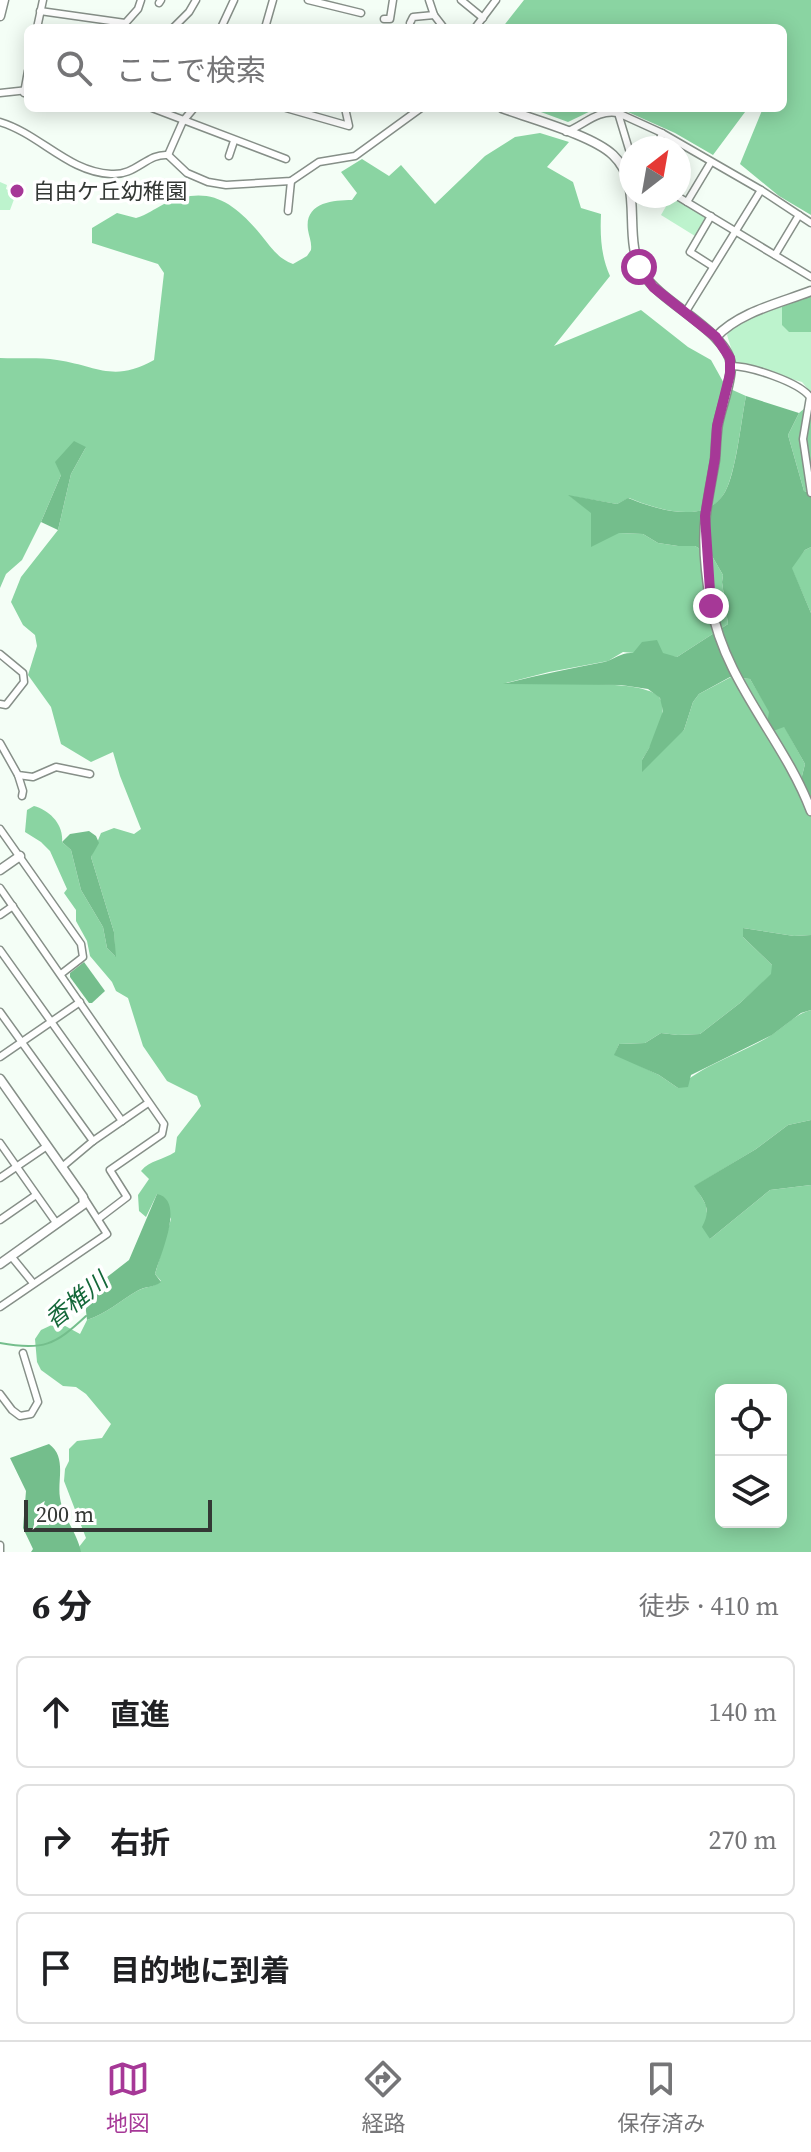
<!DOCTYPE html>
<html lang="ja">
<head>
<meta charset="utf-8">
<style>
	body { margin:0; font-family:"Source Serif 4","Noto Sans JP",serif; background:#f2f2f2; color:#202124 }
	.controls { position:absolute; right:24px; bottom:24px; display:grid; overflow:hidden; border-radius:12px; box-shadow:0 4px 20px #0003 }
	.controls button { width:72px; height:72px; display:grid; place-items:center; padding:0; border:0; border-bottom:2px solid #e0e0e0; background:#fff; color:#202124; font:40px sans-serif }
	.compass { position:absolute; left:619px; top:136px; width:72px; height:72px; border-radius:50%; background:#fff; box-shadow:0 4px 20px #0003; rotate:31deg }
	.scale { position:absolute; left:24px; bottom:20px; width:188px; box-sizing:border-box; padding-left:8px; border:4px solid #343835; border-top:0; font-size:22px; line-height:28px; white-space:nowrap; color:#343835; -webkit-text-stroke:6px #fff; paint-order:stroke }
	.stop { position:absolute; width:24px; height:24px; margin:-18px; border:6px solid #a63897; border-radius:50%; background:#fff }
	.stop.end { background:#a63897; border-color:#fff; box-shadow:0 2px 8px #0008 }
	.list { margin:0; padding:0; list-style:none }
	h2 { display:flex; justify-content:space-between; align-items:center; height:104px; margin:0; padding:0 32px; font-size:34px }
	h2 small { font-size:26px; font-weight:400; color:#757577 }
	.list li { display:grid; grid-template-columns:52px 1fr auto; gap:24px; align-items:center; box-sizing:border-box; height:112px; margin:0 16px 16px; padding:0 16px; border:2px solid #e0e0e0; border-radius:12px }
	.list b { display:block; font-size:30px; white-space:nowrap }
	.list em { font-size:26px; font-style:normal; color:#757577 }
	.icon { flex:none; width:44px; height:44px; fill:none; stroke:currentColor; stroke-width:2; stroke-linecap:round; stroke-linejoin:round }
	.map { position:relative; flex:none; width:811px; height:1552px; overflow:hidden }
	.search { position:absolute; background:#fff; box-shadow:0 4px 20px #0003; left:24px; right:24px; top:24px; height:88px; display:flex; align-items:center; gap:20px; box-sizing:border-box; padding:0 28px; border-radius:12px; color:#757577; font-size:30px }
	.sheet { height:488px; background:#fff }
	nav { display:flex; justify-content:space-around; align-items:center; box-sizing:border-box; height:112px; border-top:2px solid #e0e0e0; background:#fff; font-size:22px; color:#757577 }
	nav a { display:grid; justify-items:center; gap:4px }
	nav .on { color:#a63897 }
	.map>svg:first-child { display:block }
	.green { fill:#bdf3cd }
	.forest { fill:#8ad4a2; fill-rule:evenodd }
	.water { fill:#74be8c }
	.lines { fill:none; stroke-linecap:round; stroke-linejoin:round }
	.stream { stroke:#74be8c; stroke-width:2 }
	.minor-casing { stroke:#868f88; stroke-width:9 }
	.tertiary-casing { stroke:#868f88; stroke-width:11 }
	.minor { stroke:#fff; stroke-width:6 }
	.tertiary { stroke:#fff; stroke-width:8 }
	.route { stroke:#a63897; stroke-width:10 }
	.poi-dot { fill:#a63897; stroke:#fff; stroke-width:3 }
	.labels { text-anchor:middle; dominant-baseline:central; stroke-width:7; stroke-linejoin:round; paint-order:stroke }
	.poi-label { font-size:22px; fill:#343835; stroke:#fff; text-anchor:start }
	.water-label { font-size:24px; font-style:italic; fill:#15683a; stroke:#fff }
</style>
</head>
<body>
<div class="map">
<svg width="811" height="1552" viewBox="0 0 811 1552">
	<rect width="100%" height="100%" fill="#f4fef6"/>
	<g class="green">
		<polygon points="0,182 7,185 6,189 16,194 10,210 0,210"/>
		<polygon points="672,196 706,217 695,236 661,215"/>
		<polygon points="811,294 811,393 802,382 736,364 727,335 732,326"/>
	</g>
	<g class="forest">
		<polygon points="524,0 811,0 811,215 779,196 740,164 763,108 783,108 783,28 502,28"/>
		<polygon points="530,108 597,108 568,122"/>
		<polygon points="619,108 748,108 713,155 675,133"/>
		<path d="M540,133L569,142L547,167L573,182L581,208L601,214C600,236 601,256 610,276L554,346L641,310L688,347L711,360L726,387L746,396C741,421 736,472 725,492C706,526 656,509 629,498L617,504L570,496L619,533L643,534L658,543L678,546H695L712,556L723,575L722,582L728,624L677,657L623,652L608,661L549,672L506,683C536,686 642,677 659,697C671,712 651,746 642,760L684,730L693,702L699,694L731,677L750,679L770,712L784,726L805,764L801,780L811,800V935L794,936L743,928V937L772,965V974L740,1003L700,1034L678,1035L661,1033L645,1043L619,1044L615,1054L659,1075L678,1088C704,1063 743,1054 773,1034C786,1025 796,1014 811,1010V1120L788,1125L756,1149L695,1186L706,1205L710,1239L770,1190L811,1185V1552H75L86,1538L64,1481L65,1469L69,1461V1449L77,1441L102,1438L111,1424L86,1394L76,1387L63,1386L41,1370L37,1362L35,1339L41,1330L58,1322L80,1334L87,1320C107,1313 120,1301 137,1291C146,1286 153,1288 161,1281L155,1274L171,1219L157,1194L146,1217L139,1211L138,1195L149,1179L141,1171C150,1160 163,1160 175,1152L177,1137L201,1106L197,1096L167,1081L143,1046L128,998L116,991L112,982L90,956L87,941L76,921V910L64,893L67,889L50,851L41,842L25,832L27,810L34,806C49,810 64,824 62,842L71,850L81,890L103,927L107,948L115,956L114,932L91,857L101,833L114,828L134,834L141,829L120,776L113,752L91,762L61,744L51,707L28,675L37,646L35,635L23,625L11,602L21,577L58,530L71,474L86,447L61,475L41,522L22,560L6,574L0,588V358C19,359 39,357 57,360C98,366 113,383 154,360L164,273L158,264L92,243V228L117,213L136,218C147,215 154,209 164,204C208,184 233,201 261,235C271,247 277,258 293,264L307,256L311,250C312,242 309,237 308,230C304,203 332,200 352,200L357,193L341,172L362,159L389,176L401,165L435,204L485,156L515,137ZM721,1390H781V1522H721Z"/>
		<polygon points="811,294 811,332 789,332 782,325 782,307"/>
		<polygon points="811,403 811,493 804,491 788,435 799,413"/>
		<polygon points="811,547 811,613 791,567 805,550"/>
	</g>
	<g class="water">
		<path d="M746,396L799,413L788,435L804,491L811,493V547L805,550L792,568L811,613V799L801,780L805,764L784,727L773,731L767,724L769,712L750,679L730,677L699,694L693,702L684,730L642,772V760L649,748L663,711L660,698L648,689L621,685L503,684C536,675 570,669 604,662C615,659 621,652 633,653L642,642L657,640L663,653L677,657L728,624L722,582L723,575L712,556L695,546H678L658,543L643,534L619,533L591,547V513L568,495L617,504L628,498C656,509 705,526 725,492C736,473 741,421 746,396Z"/>
		<polygon points="74,441 86,447 71,474 58,530 41,522 61,475 55,462"/>
		<polygon points="89,831 96,836 99,843 91,857 114,932 116,957 107,948 103,927 81,890 71,850 62,842 70,834"/>
		<polygon points="743,928 794,936 811,935 811,1010 801,1013 772,1035 691,1075 688,1087 678,1088 659,1075 614,1055 619,1044 645,1043 661,1033 678,1035 700,1034 740,1003 771,974 772,965 743,937"/>
		<polygon points="84,962 105,991 92,1003 89,1003 70,977 70,973"/>
		<path d="M811,1120V1185L770,1190L710,1239L702,1227C712,1208 705,1203 694,1186L756,1149L788,1125Z"/>
		<path d="M157,1194C186,1200 160,1255 155,1274L161,1282C153,1288 145,1286 137,1291C120,1301 107,1313 87,1320L83,1284L102,1281L129,1260Z"/>
		<path d="M49,1444C67,1457 57,1480 60,1498C63,1518 77,1532 81,1552H31L33,1549L23,1528L26,1491L10,1458Z"/>
	</g>
	<g class="lines">
		<path class="stream" d="M0,1343C43,1351 55,1345 86,1316"/>
		<g class="minor-casing">
			<g id="minor">
				<polyline points="308,0 361,13"/>
				<polyline points="429,0 434,15 444,28"/>
				<polyline points="461,0 483,18"/>
				<polyline points="159,3 161,0"/>
				<polyline points="40,11 125,23"/>
				<polyline points="384,19 390,19 393,0"/>
				<polyline points="410,23 413,17 434,15"/>
				<polyline points="37,28 43,0"/>
				<polyline points="121,28 138,9 141,0"/>
				<polyline points="173,28 189,12 196,0"/>
				<polyline points="221,28 234,0"/>
				<polyline points="265,28 273,0"/>
				<polyline points="475,28 496,0"/>
				<polyline points="0,93 28,90"/>
				<polyline points="24,93 28,71"/>
				<polyline points="152,108 286,159"/>
				<polyline points="286,108 349,126 345,108"/>
				<path d="M0,122C40,134 68,172 111,174C136,176 147,153 168,155"/>
				<path d="M566,132C584,125 598,109 618,113"/>
				<polyline points="657,148 662,133"/>
				<polyline points="168,155 187,173 208,182 226,185 291,181 319,162 355,156 421,108"/>
				<polyline points="168,155 183,121 194,108"/>
				<polyline points="229,156 234,141"/>
				<polyline points="631,156 618,113 662,133 761,190 811,223"/>
				<polyline points="628,167 631,163"/>
				<polyline points="677,196 811,277"/>
				<polyline points="687,202 711,162"/>
				<polyline points="288,211 291,181"/>
				<polyline points="711,216 690,252 712,266"/>
				<polyline points="775,255 799,215"/>
				<polyline points="685,313 761,190"/>
				<path d="M731,366C750,366 799,382 810,397L803,439L811,493"/>
				<polyline points="0,654 23,673 24,682 6,705 0,704"/>
				<polyline points="0,743 18,775 33,777 56,767 90,774"/>
				<polyline points="18,775 23,791 22,796"/>
				<polyline points="0,829 81,944 83,957 61,974"/>
				<polyline points="0,888 164,1124 162,1134 110,1170 127,1197 98,1219"/>
				<polyline points="0,915 13,906"/>
				<polyline points="0,950 122,1121"/>
				<polyline points="0,1012 93,1141"/>
				<polyline points="0,1057 80,1002"/>
				<polyline points="0,1143 57,1224"/>
				<polyline points="62,1167 93,1141 148,1103"/>
				<polyline points="0,1178 47,1146"/>
				<polyline points="0,1220 36,1195"/>
				<polyline points="11,1256 33,1283"/>
				<polyline points="0,1307 107,1234 84,1198"/>
				<polyline points="0,1394 12,1410 20,1416 31,1414 38,1402 23,1353"/>
				<polyline points="0,1545 0,1552"/>
			</g>
		</g>
		<g class="tertiary-casing">
			<g id="tertiary">
				<polyline points="0,16 4,0"/>
				<path d="M502,108C531,119 592,135 613,155C646,186 620,238 644,275C662,303 729,333 731,365C731,384 722,405 718,424C716,436 716,448 715,460C712,478 708,496 706,514C702,542 706,577 711,605C725,683 784,739 811,811"/>
				<path d="M716,337C739,312 780,303 811,291"/>
				<polyline points="0,870 20,856"/>
				<polyline points="0,1079 83,1197 84,1204 0,1264"/>
			</g>
		</g>
		<use href="#minor" class="minor"/>
		<use href="#tertiary" class="tertiary"/>
	</g>
	<g class="lines">
		<polyline class="route" points="639,267 653,287 716,337 730,358 730,374 717,426 715,458 705,516 711,606"/>
	</g>
	<circle class="poi-dot" cx="17" cy="191" r="8"/>
	<g class="labels">
		<g class="poi-label">
			<text x="33" y="191">自由ケ丘幼稚園</text>
		</g>
		<g class="water-label">
			<text transform="translate(76 1300) rotate(-39)">香椎川</text>
		</g>
	</g>
</svg>
<div class="controls">
<button><svg class="icon" aria-label="locate" viewBox="0 0 24 24"><circle cx="12" cy="12" r="6"/><path d="M12 2v4M12 18v4M2 12h4M18 12h4"/></svg></button>
<button><svg class="icon" aria-label="layers" viewBox="0 0 24 24"><path d="M12 4l9 5-9 5-9-5zM3 14l9 5 9-5"/></svg></button>
</div>
<svg class="compass" viewBox="-18 -18 36 36"><path d="M0-13l5 13h-10z" fill="#e53935"/><path d="M0 13l5-13h-10z" fill="#757577"/></svg>
<div class="scale">200 m</div>
<div class="stop" style="left:639px;top:267px"></div>
<div class="stop end" style="left:711px;top:606px"></div>
<div class="search"><svg class="icon" aria-label="search" viewBox="0 0 24 24"><circle cx="10" cy="10" r="6"/><path d="M15 15l6 6"/></svg>ここで検索</div>
</div>
<section class="sheet">
<h2>6 分<small>徒歩 · 410 m</small></h2>
<ul class="list">
<li><svg class="icon" aria-label="ahead" viewBox="0 0 24 24"><path d="M12 20V5M6 11l6-6 6 6"/></svg><div><b>直進</b></div><em>140 m</em></li>
<li><svg class="icon" aria-label="right" viewBox="0 0 24 24"><path d="M7 20v-9h11M14 6l5 5-5 5"/></svg><div><b>右折</b></div><em>270 m</em></li>
<li><svg class="icon" aria-label="arrive" viewBox="0 0 24 24"><path d="M6 21V4h12l-3 4 3 4H6"/></svg><div><b>目的地に到着</b></div></li>
</ul>
</section>
<nav>
<a class="on"><svg class="icon" aria-label="map" viewBox="0 0 24 24"><path d="M3 6l6-2 6 2 6-2v14l-6 2-6-2-6 2zM9 4v14M15 6v14"/></svg>地図</a>
<a><svg class="icon" aria-label="directions" viewBox="0 0 24 24"><path d="M12 3l9 9-9 9-9-9zM9 14v-3h6M13 9l2 2-2 2"/></svg>経路</a>
<a><svg class="icon" aria-label="saved" viewBox="0 0 24 24"><path d="M7 4h10v16l-5-4-5 4z"/></svg>保存済み</a>
</nav>
</body>
</html>
